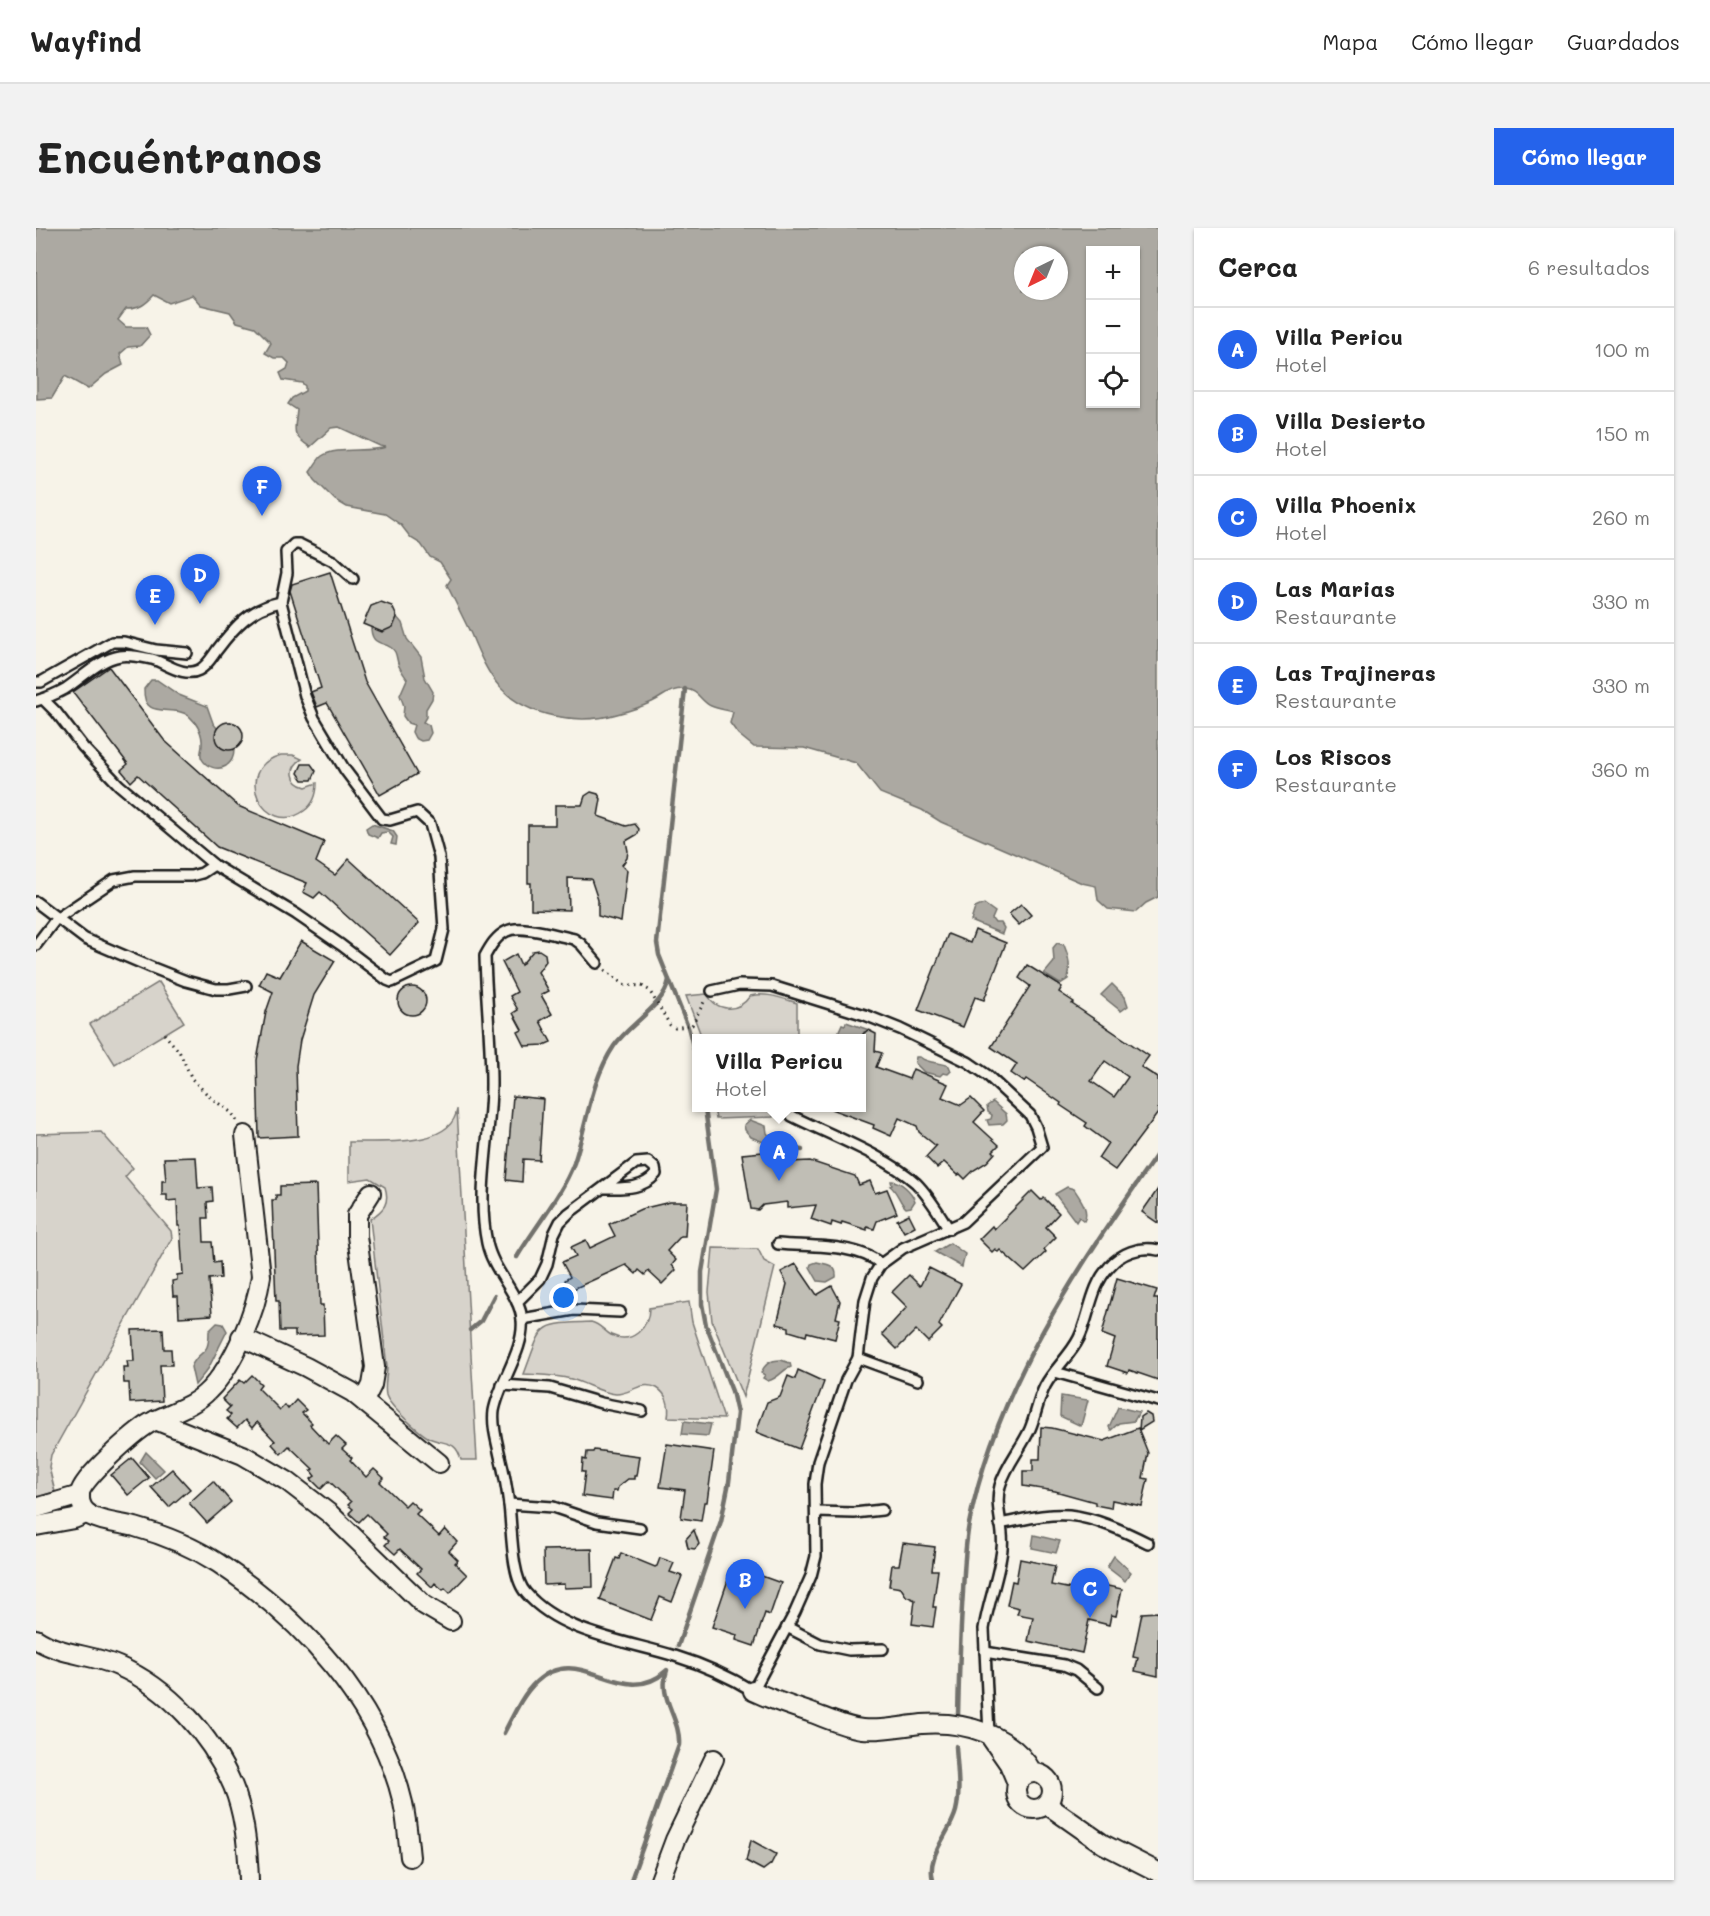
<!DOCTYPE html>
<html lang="es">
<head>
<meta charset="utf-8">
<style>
	body { margin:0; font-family:Mali,sans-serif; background:#f2f2f2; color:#222 }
	.controls { position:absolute; right:18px; top:18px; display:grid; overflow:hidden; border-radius:0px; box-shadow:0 2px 4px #0004 }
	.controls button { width:54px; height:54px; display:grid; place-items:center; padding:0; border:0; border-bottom:2px solid #e0e0e0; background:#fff; color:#222; font:30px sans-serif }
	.compass { position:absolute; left:978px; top:18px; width:54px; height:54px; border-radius:50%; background:#fff; box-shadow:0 2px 4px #0004; rotate:223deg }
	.you { position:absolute; left:528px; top:1070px; width:21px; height:21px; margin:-15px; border:4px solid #fff; border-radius:50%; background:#1a73e8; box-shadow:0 0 0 9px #1a73e833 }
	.badge { display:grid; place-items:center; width:39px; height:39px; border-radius:50%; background:#2563eb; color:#fff; font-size:20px; font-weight:700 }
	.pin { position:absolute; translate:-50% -50px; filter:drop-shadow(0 2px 3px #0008) }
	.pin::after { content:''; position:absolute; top:32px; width:21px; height:18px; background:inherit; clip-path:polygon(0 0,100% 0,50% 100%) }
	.popup { position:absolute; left:656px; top:806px; width:174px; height:78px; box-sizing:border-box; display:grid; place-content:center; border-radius:0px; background:#fff; filter:drop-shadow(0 2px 4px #0005); font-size:20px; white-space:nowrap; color:#767676 }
	.popup b { font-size:22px; color:#222 }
	.popup::after { content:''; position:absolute; left:50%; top:100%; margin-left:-12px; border:12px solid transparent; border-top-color:#fff }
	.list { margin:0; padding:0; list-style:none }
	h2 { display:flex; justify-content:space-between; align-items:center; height:78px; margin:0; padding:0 24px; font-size:26px }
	h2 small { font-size:20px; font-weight:400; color:#767676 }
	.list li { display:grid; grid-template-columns:39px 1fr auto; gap:18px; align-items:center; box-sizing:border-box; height:84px; padding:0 24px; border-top:2px solid #e0e0e0 }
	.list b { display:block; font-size:22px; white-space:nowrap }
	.list p { margin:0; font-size:20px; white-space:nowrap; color:#767676 }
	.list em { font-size:20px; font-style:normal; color:#767676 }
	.icon { flex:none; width:33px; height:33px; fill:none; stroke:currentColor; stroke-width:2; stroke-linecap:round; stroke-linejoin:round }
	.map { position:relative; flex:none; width:1122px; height:1652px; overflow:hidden; border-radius:0px }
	header { display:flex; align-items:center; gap:36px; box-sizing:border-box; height:84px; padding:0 30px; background:#fff; border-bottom:2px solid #e0e0e0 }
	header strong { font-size:28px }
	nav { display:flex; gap:33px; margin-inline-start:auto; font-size:21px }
	.intro { display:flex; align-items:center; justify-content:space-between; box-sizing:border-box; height:144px; padding:0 36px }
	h1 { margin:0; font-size:42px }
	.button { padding:15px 27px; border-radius:0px; background:#2563eb; color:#fff; font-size:21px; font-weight:700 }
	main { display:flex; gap:36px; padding:0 36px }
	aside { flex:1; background:#fff; border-radius:0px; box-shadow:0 2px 4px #0004 }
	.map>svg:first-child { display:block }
	.green { fill:#d7d3cb; stroke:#7a7874; stroke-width:1.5 }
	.water { fill:#aca9a2; stroke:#72716c; stroke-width:1.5; fill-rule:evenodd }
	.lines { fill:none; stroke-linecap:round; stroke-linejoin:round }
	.stream { stroke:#72716c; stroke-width:4.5 }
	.building { fill:#c0beb5; stroke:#1c1c1c; stroke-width:1.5; fill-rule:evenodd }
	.lane-casing { stroke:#1c1c1c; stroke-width:14 }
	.street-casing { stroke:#1c1c1c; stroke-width:22 }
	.path { stroke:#1c1c1c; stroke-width:3; stroke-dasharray:1.5 4.5; stroke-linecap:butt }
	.lane { stroke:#f7f3e8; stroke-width:9 }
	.street { stroke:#f7f3e8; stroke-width:18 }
</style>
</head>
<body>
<header>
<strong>Wayfind</strong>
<nav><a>Mapa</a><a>Cómo llegar</a><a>Guardados</a></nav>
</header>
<div class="intro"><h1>Encuéntranos</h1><a class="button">Cómo llegar</a></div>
<main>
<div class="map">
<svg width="1122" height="1652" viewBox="0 0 1122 1652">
	<rect width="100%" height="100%" fill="#f7f3e8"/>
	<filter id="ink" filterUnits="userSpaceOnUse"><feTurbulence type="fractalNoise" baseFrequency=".0167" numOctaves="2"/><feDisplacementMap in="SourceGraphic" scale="12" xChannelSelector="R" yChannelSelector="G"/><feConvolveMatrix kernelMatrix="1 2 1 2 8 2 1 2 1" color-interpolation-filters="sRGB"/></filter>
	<g filter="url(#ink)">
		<g class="green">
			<path d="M245,527H257L266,531C252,540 255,555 270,559L281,555C281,566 278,576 268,583C229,611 193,541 245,527Z"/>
			<polygon points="123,754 148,794 79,836 54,796"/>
			<path d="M671,766C681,784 702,785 714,768C730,764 745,770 761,775V810H666L650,768Z"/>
			<polygon points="678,880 740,880 737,889 680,891"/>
			<path d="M421,881L441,1232H425C420,1211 408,1217 393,1210C383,1204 353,1178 350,1167C348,1158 351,1147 351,1139L334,991C348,982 354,975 349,959L334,950L313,953V914C342,913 416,921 421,881Z"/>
			<polygon points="65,904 97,940 89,949 135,1003 136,1010 15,1227 13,1239 19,1264 0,1269 0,906"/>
			<polygon points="677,1020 722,1021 728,1033 739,1039 707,1169 676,1093 673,1064"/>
			<path d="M653,1074L656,1094L688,1191L632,1189C634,1178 631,1166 621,1160C605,1152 595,1166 580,1166C565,1165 550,1155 535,1151C520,1147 504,1147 488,1146C507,1096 500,1096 555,1094C564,1096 568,1103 575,1107C596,1117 613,1100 613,1080Z"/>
		</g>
		<g class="water">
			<path d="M0,0H1122V669L1110,675L1100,684L1072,681L1062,672L1060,658L1046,655L905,594L886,582L844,565L820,535L768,520L718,519L702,506L694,495L697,484C690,482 682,481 675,478C664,473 663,462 649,461C632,461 629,468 616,474C605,479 593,483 581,486C561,492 538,492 518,488C467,477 453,450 435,406C427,390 419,373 411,357L415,351L404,334L394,329L385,316L375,310L365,297L349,286L311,279L299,272L279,252L274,244C278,239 281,232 286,228C300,218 332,225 350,219L344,218L303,199L295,200L274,219C254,206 259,203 261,182L252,176L256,170L269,163V158L266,155L247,152L244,145L251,141L253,135L248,130H238L229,125L235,115L219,99L201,94L194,84L165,77L156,67L133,75L118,67C109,77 103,81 90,81L82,92L90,99H110L114,107L104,118L92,119L84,126L87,137L70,146L52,161L29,148L16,170L1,171ZM1054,22H1100V176H1054ZM987,27H1023V63H987Z"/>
			<path d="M359,387L366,395L371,411L385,429L389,450L397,464L396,471L390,481V489L387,494L393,497L395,505L391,512L385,513L379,510L376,504L378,497L372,495L367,488L368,478L364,467L371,451C368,446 365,443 363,438C361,434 361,428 359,424C352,411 334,422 335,397Z"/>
			<path d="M115,452H121L143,467L171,478L177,495L198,522C198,529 196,534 190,538C182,543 170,539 166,531C163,526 166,522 166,517C167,506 161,495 153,488C137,475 107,494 108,461Z"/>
			<polygon points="336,596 357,603 361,609 360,617 355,616 357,609 352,604 345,605 342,610 332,606 330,600"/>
			<polygon points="948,676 959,684 956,691 959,695 965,695 968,700 966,706 935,693 939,680"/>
			<path d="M1021,715L1028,717C1033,728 1035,739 1032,751L1024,756L1008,746L1018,734L1017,720Z"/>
			<polygon points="1076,756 1089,769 1092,778 1085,783 1065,767"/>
			<polygon points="810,794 836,803 828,804 827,813 825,810 802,805 806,796 809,797"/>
			<path d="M880,829H884C892,836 904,834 913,838L915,843L912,846L907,845L904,848L888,844L879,835Z"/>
			<polygon points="957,874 970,886 971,892 967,896 953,897 951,892 955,891 956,887 952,884 951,878"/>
			<polygon points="714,892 730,898 731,905 736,911 735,917 715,909 709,902 708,897"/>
			<path d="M855,953C864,952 876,964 879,973L875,979L870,980C863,974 862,964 854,958L856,957Z"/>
			<path d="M1031,959L1038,961C1044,970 1054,983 1048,993L1043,989L1040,994L1019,966Z"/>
			<polygon points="914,1015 929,1026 926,1039 899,1024"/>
			<path d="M781,1034C791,1036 801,1037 800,1049L791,1054L782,1053L774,1039L775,1036Z"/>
			<path d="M181,1095L187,1096L191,1103L172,1141L159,1157L155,1139C164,1119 173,1131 173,1103Z"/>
			<path d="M745,1132L754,1135L755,1139C745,1142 745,1149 732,1153L727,1150L729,1147L725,1145C729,1136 734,1132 745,1132Z"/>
			<polygon points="1025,1168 1052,1172 1045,1198 1024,1188"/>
			<polygon points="1082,1179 1103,1184 1098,1193 1083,1195 1075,1202 1073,1199"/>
			<polygon points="648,1193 675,1196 672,1208 646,1206"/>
			<polygon points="110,1224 128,1242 119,1250 104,1234"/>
			<polygon points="998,1307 1024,1313 1020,1325 996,1320"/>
			<polygon points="1078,1328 1095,1344 1089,1353 1071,1339"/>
		</g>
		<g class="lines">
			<g class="stream">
				<polyline points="649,461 621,715 623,727 652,799 660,829"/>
				<polyline points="739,915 751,920 766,922"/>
				<path d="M481,1029C499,999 526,967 538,935C551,896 555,852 578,818C593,796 628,778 633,752"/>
				<polyline points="434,1102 445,1093 458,1068"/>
				<polyline points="642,1418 685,1293 693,1254 701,1185 696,1163 670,1097 666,1076 666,1044 680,961 669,880"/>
				<path d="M922,1487C923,1446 924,1405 927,1364C928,1341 929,1319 933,1296C960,1158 1043,1038 1122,925"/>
				<path d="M468,1505C477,1488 486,1467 500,1454C544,1412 586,1483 630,1443"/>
				<path d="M595,1652L643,1517C645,1490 621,1470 631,1442"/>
				<path d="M897,1652C890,1627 914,1606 920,1583C925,1562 921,1539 920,1518"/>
			</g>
		</g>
		<g class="building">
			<polygon points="294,344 329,454 381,546 344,567 291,475 281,479 275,464 285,460 254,363 256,356"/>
			<polygon points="345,374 356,378 361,389 357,399 346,404 327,396 335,378"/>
			<polygon points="73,439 128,512 202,578 288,614 280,634 299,647 313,631 383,695 354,727 284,664 278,670 267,664 271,655 181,619 102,547 95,554 85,542 92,536 37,464"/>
			<circle cx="193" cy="508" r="14"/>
			<polygon points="266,536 275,536 280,543 276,552 267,552 262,545"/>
			<polygon points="555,564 562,566 565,571 562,588 590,598 599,596 603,601 602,606 590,613 592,623 591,630 586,637 591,642 585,694 562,688 562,672 555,651 532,650 533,682 495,681 495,655 492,655 492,597 519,597 519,577 546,577 549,568"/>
			<polygon points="985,676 995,687 983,697 973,686"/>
			<polygon points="939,702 970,715 948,772 939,769 927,799 882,782 912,706 934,715"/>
			<polygon points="265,713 299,733 278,767 264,812 260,838 262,908 223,910 221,832 230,784 237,764 223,757 230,743 244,749"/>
			<polygon points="503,722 509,726 510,733 502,744 513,763 505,767 516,786 504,793 515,814 508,817 489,818 482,804 486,802 477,785 482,782 474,768 481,764 466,734 480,726 485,737 497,723"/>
			<path d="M991,737L1026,759L1023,764L1038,774L1036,776L1113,828L1105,839L1122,850V885L1079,942L1062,930L1072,915L1049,898L1051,895L1024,877L1025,875L990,851L988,854L975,845L981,836L955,819L994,758L983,750ZM1069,833L1092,849L1078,869L1055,853Z"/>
			<circle cx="376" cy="773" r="14"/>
			<polygon points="832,802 840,806 839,823 846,825 840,839 873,851 877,841 912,856 906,869 925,877 935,870 948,883 938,894 963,917 957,923 959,925 951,934 938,942 929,951 924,946 922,947 908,934 901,940 890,929 900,918 883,904 881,898 863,890 855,908 837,900 838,897 795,881 825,879 825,813 827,806"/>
			<polygon points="477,868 507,871 503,932 487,931 486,954 470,952"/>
			<polygon points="747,922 751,924 753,934 774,933 819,948 823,957 834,953 839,965 851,961 861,985 841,993 838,1001 831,999 831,1002 806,994 805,997 796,994 795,998 775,991 780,977 751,980 751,974 727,977 722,982 715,981 706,926"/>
			<polygon points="160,929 162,960 176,959 177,973 171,974 172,990 167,990 168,1014 176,1014 178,1035 184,1034 185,1050 173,1051 176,1087 143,1089 142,1068 137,1068 136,1053 141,1052 141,1047 147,1046 144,998 142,998 141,972 131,973 131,967 126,967 126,953 130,953 128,930"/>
			<polygon points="280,957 284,1077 287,1077 288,1107 259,1108 259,1103 244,1103 243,1073 240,1073 236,972 240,972 240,967 244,967 244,958"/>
			<polygon points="1122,961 1122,995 1106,984"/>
			<polygon points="996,963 1005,972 1008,970 1023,985 1010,999 1020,1009 1008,1021 1010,1024 989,1044 964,1022 962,1024 959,1021 956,1024 943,1011 956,998 958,1001"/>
			<polygon points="634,974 651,974 649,1008 645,1008 631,1023 640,1032 636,1037 640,1042 626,1056 612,1043 609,1047 603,1042 600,1046 590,1037 533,1063 529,1052 534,1049 526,1034 540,1028 535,1019 550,1012 554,1020 579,1008 573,996 605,981"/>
			<polygon points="873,986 879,998 868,1004 861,992"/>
			<polygon points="760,1036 781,1067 796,1058 804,1073 800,1090 804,1091 799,1111 771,1104 770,1108 753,1103 753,1099 741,1096 751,1056 745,1044"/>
			<polygon points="893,1040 925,1056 903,1097 906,1100 892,1114 880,1102 861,1121 846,1106 871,1079 856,1064 873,1047 884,1058"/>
			<polygon points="1081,1050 1121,1062 1118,1071 1122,1071 1122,1152 1093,1142 1092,1145 1071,1138 1079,1111 1066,1106"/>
			<polygon points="127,1101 128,1121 135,1121 136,1137 124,1137 126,1173 94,1175 93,1155 88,1155 87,1139 92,1139 91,1133 98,1133 96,1102"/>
			<polygon points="762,1142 788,1154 763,1221 720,1204 731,1174 744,1169 752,1148 759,1151"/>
			<polygon points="216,1147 225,1156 222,1160 244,1182 249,1177 252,1181 260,1172 270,1182 266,1185 276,1195 274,1197 292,1216 300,1208 310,1217 306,1221 316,1230 314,1232 330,1249 338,1241 348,1250 344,1254 369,1278 374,1273 384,1282 380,1286 403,1308 409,1301 421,1314 413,1323 422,1332 419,1335 431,1347 414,1365 409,1360 407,1362 399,1355 396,1359 381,1345 385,1341 364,1321 359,1326 349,1317 353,1313 348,1309 351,1306 331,1286 323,1294 313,1285 317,1281 312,1277 315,1274 293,1253 285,1261 275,1251 279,1248 275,1243 277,1241 253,1218 245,1226 236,1216 239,1213 221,1194 216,1200 209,1192 201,1200 191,1191 195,1187 190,1183 194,1179 186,1171 204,1152 208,1155"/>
			<polygon points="1110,1185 1115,1188 1116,1194 1103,1202 1104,1189"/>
			<polygon points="1005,1199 1016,1200 1068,1213 1102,1200 1112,1225 1107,1250 1112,1251 1106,1278 1076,1272 1075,1280 1059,1277 1059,1274 1019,1263 987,1258 987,1243 997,1243 997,1231 1004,1231"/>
			<polygon points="631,1216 678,1223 671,1274 668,1274 665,1293 645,1290 649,1262 624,1259"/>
			<polygon points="558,1222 603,1228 600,1248 598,1248 598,1251 592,1251 582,1259 581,1263 577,1263 576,1272 546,1268 549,1244 546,1244 547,1231 550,1232 551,1224 557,1224"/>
			<polygon points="96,1230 113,1250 92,1267 75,1247"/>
			<polygon points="136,1241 154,1261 133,1279 115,1259"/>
			<polygon points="177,1253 195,1274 171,1295 153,1275"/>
			<polygon points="658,1302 663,1316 659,1321 652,1320 650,1311"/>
			<polygon points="867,1315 899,1319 896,1342 902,1342 897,1379 900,1379 897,1399 876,1396 879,1372 870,1368 865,1360 853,1358 856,1337 863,1337"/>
			<polygon points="556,1321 557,1359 528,1360 528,1356 508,1357 507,1322"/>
			<polygon points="585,1325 619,1339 621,1338 624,1330 638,1335 634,1344 646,1348 636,1374 624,1369 615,1392 564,1372 580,1330 583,1331"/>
			<polygon points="984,1331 1019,1338 1015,1357 1041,1362 1043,1352 1086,1361 1080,1388 1075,1387 1073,1397 1053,1392 1046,1425 992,1413 997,1389 981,1386 983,1380 971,1377 976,1353 980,1354"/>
			<polygon points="694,1346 717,1353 720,1346 745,1355 734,1387 729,1385 718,1418 700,1412 701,1407 676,1399"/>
			<polygon points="1122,1384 1122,1448 1099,1443 1102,1430 1097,1429 1106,1385"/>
			<polygon points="715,1612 740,1626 735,1636 727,1642 710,1633"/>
		</g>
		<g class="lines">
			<g class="lane-casing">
				<g id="lane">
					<polyline points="0,454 5,454 76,414 88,414 120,422 151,425"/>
					<polyline points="7,471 20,484 47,519 83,557 178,637 260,686 305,717 351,752 356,754 400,733 408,701 403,629 394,596 381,584 354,592 346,591 309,542 278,490 269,468 245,374 251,345 250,324 258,316 263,316 297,333 317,351"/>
					<path d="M0,473C10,470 20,466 29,461C46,450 64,431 84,428C94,426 106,429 116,431C130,435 148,450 163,442C171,438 176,429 181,422C199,398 215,380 245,374"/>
					<polyline points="0,674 49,711 117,740 150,753 180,761 193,761 210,758"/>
					<polyline points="0,717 20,691 78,652 99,648 155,648 166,645 178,637"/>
					<path d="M561,735L545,716L538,711C522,708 485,696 471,703C460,708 454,719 449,728C450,771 455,813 455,856C455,908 440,963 451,1015C457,1044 484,1066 486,1092C489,1122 463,1154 458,1183C456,1198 461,1214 464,1228C468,1244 471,1261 473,1277C476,1300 475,1349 490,1365C524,1405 591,1413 639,1428C668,1437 691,1447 717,1463L759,1384L775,1348L780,1328L779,1256L782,1234L810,1152L822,1130L829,1072L836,1050L845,1036L867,1020L927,994L1006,919L1000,899L994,887L951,847L932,834L864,801L829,787L736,758L703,757L676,763"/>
					<path d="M756,888C794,907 850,928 880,955C893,968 903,985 913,1001"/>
					<path d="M742,1016C773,1019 821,1015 845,1036"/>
					<path d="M481,1074L504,1051L511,1036L518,1006L524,994L533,985L600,935L612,934L619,940L620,946C606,962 587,960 567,960"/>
					<polyline points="486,1091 538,1082 584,1084"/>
					<polyline points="822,1130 882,1152"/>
					<polyline points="1019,1144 1122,1173"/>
					<polyline points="466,1157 514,1160 565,1175 606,1183"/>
					<polyline points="473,1276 517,1279 561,1294 604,1300"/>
					<polyline points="780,1284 818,1285 846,1282"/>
					<path d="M964,1296C986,1292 1010,1285 1033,1287C1060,1290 1088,1303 1112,1315"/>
					<polyline points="751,1399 784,1416 813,1422 847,1421"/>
					<polyline points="949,1424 1028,1437 1040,1442 1062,1460"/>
					<path d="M953,1506L948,1401C952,1374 963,1349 966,1321C969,1300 958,1279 964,1258C970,1237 985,1221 994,1201C1000,1187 1002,1172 1009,1158C1018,1141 1034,1128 1043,1110C1054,1087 1055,1058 1073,1039C1085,1025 1103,1018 1122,1022"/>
				</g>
			</g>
			<g class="street-casing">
				<g id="street">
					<path d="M209,907L225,1048C220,1083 198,1137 173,1162C156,1180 134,1184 114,1195C100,1203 46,1250 44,1265C43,1274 47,1283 55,1288C68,1295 86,1295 99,1299C128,1307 157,1319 182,1335C267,1392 343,1474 367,1575C371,1593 372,1611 374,1629"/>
					<polyline points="205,1109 270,1139 316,1164 403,1235"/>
					<polyline points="328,1173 336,1157 339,1139 321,1008 321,987 335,965"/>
					<polyline points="119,1192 207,1227 251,1253 294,1286 388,1377 415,1393"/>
					<polyline points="0,1280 44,1267"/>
					<polyline points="0,1298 38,1291 52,1285"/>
					<path d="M0,1411C24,1427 55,1426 82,1438C133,1460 175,1507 197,1558C209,1587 212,1621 213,1652"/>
					<path d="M717,1463C736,1472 754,1478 773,1484C790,1490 808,1499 826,1501C846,1503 866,1498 886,1496C928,1493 976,1506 997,1545"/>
					<polyline points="955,1510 973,1536 981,1555"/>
					<circle cx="998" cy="1563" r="18"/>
					<polyline points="1010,1576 1067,1616 1122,1644"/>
					<polyline points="624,1652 639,1612 678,1531"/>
				</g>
			</g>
			<g class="path">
				<polyline points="569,742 589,757 606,758 613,762 634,797 639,800 656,797 669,772"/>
				<polyline points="128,806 143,823 156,851 175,870 196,885 202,895"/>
			</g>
			<use href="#lane" class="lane"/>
			<use href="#street" class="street"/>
		</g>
	</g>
</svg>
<div class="controls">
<button>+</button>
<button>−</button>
<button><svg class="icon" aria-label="locate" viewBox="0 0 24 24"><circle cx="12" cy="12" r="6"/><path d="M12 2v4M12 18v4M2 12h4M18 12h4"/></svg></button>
</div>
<svg class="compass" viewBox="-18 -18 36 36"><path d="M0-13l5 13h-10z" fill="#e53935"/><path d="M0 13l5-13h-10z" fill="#767676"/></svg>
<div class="you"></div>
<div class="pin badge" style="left:743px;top:953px">A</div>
<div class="popup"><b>Villa Pericu</b>Hotel</div>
<div class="pin badge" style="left:709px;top:1381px">B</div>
<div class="pin badge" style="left:1054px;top:1390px">C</div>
<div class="pin badge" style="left:164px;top:376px">D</div>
<div class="pin badge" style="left:119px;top:397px">E</div>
<div class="pin badge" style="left:226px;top:288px">F</div>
</div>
<aside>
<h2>Cerca<small>6 resultados</small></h2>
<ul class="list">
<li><span class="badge">A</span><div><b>Villa Pericu</b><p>Hotel</p></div><em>100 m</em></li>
<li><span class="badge">B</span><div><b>Villa Desierto</b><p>Hotel</p></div><em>150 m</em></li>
<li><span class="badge">C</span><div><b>Villa Phoenix</b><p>Hotel</p></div><em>260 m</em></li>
<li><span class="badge">D</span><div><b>Las Marias</b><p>Restaurante</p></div><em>330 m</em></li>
<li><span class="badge">E</span><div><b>Las Trajineras</b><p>Restaurante</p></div><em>330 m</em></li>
<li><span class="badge">F</span><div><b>Los Riscos</b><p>Restaurante</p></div><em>360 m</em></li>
</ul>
</aside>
</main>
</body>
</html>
